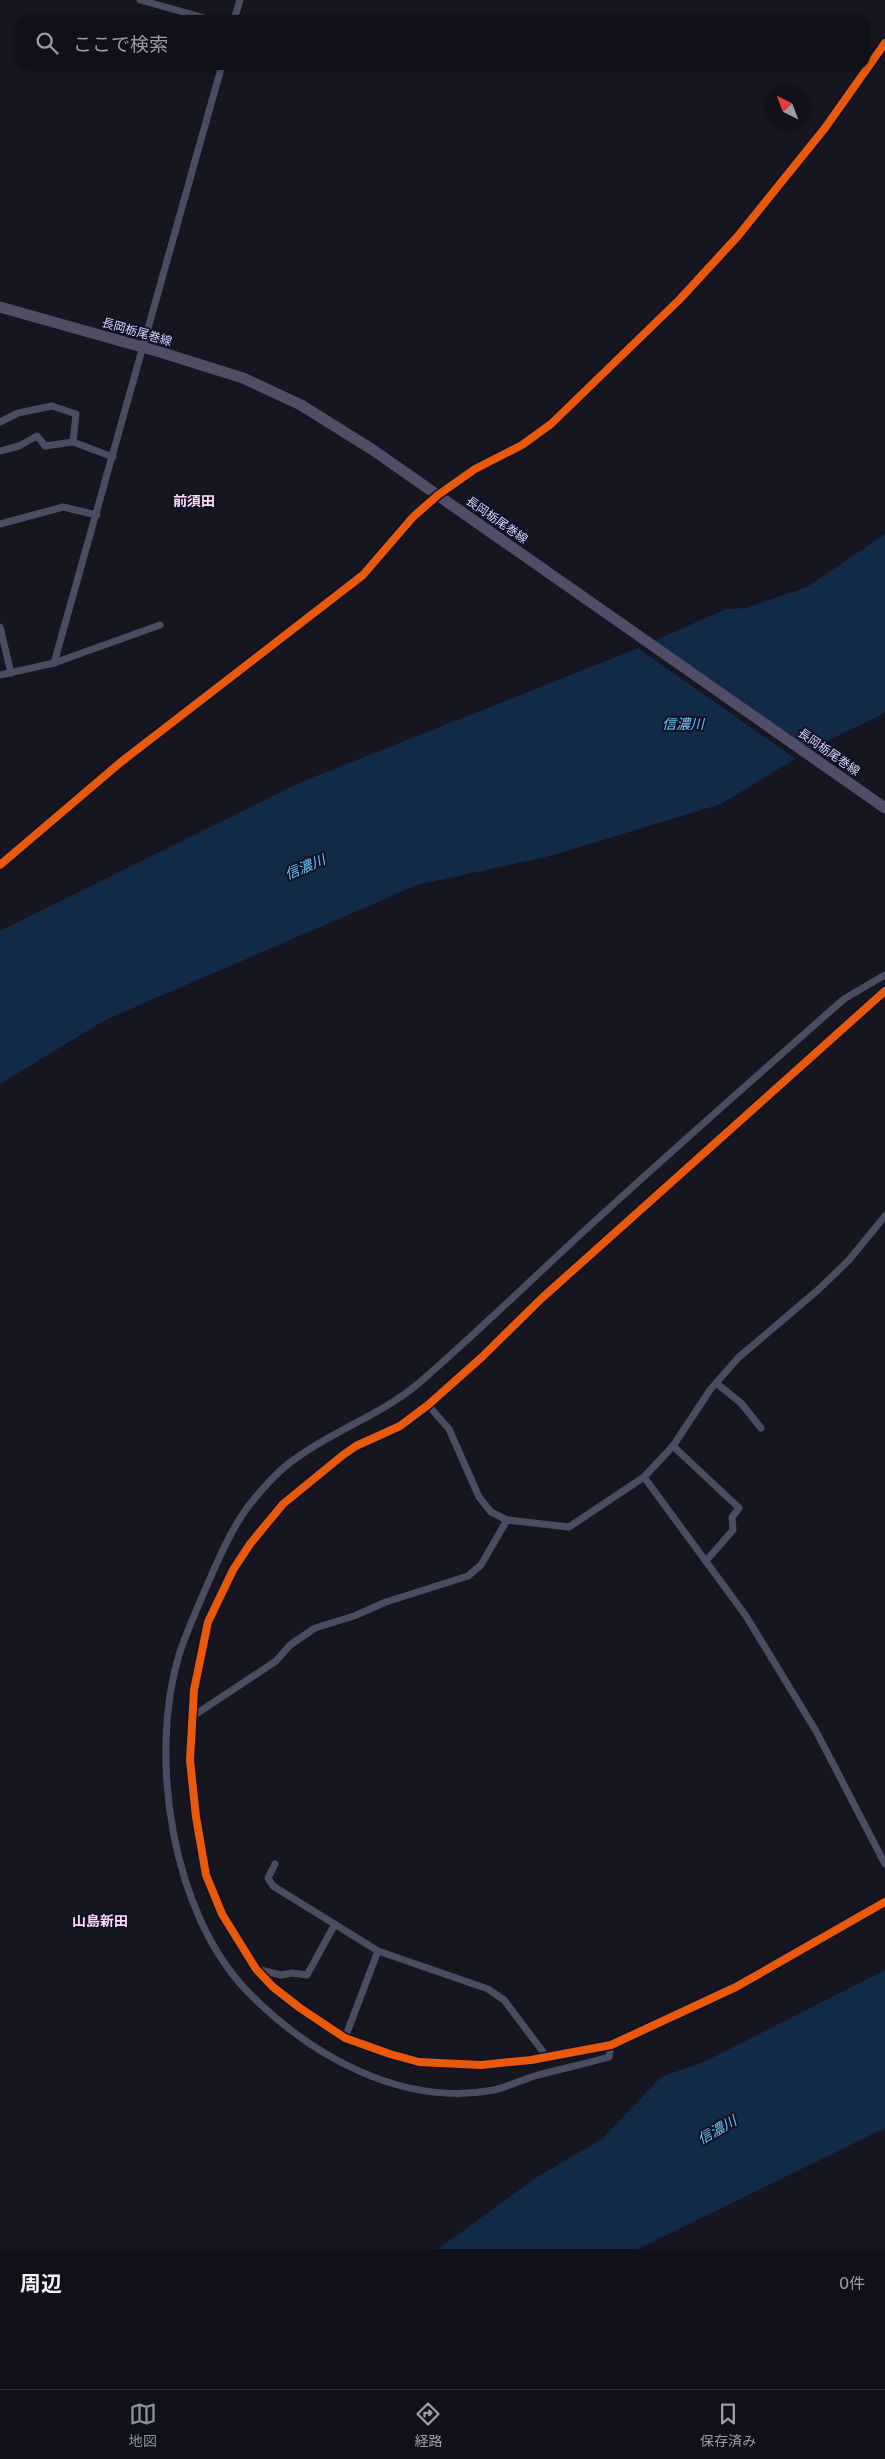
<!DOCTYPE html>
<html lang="ja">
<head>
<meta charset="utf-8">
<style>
	body { margin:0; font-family:"Public Sans","Noto Sans JP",sans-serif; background:#1e1e26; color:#f1f3f6 }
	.compass { position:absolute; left:765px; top:85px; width:45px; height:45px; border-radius:50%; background:#101019; box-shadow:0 1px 4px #0004; rotate:318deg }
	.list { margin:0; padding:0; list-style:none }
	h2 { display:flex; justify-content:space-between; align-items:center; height:65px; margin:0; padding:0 20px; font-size:21px }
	h2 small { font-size:16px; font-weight:400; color:#9c9da2 }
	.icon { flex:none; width:28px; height:28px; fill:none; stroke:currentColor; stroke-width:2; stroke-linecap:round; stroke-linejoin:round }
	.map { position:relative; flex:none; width:885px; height:2249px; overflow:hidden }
	.search { position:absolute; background:#101019; box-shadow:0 1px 4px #0004; left:15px; right:15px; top:15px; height:55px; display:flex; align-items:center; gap:12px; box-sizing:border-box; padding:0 18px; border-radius:15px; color:#9c9da2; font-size:19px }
	.sheet { height:140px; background:#101019 }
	nav { display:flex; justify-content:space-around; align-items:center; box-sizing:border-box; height:70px; border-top:1px solid #303038; background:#101019; font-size:14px; color:#9c9da2 }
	nav a { display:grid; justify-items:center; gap:2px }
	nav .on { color:#8c9099 }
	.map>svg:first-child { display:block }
	.water { fill:#112a46 }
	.pier { fill:#161621 }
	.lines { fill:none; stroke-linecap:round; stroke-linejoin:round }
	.minor { stroke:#4b4c61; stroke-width:7 }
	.primary { stroke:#524d66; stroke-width:11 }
	.cycleway-casing { stroke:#121126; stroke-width:11 }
	.cycleway { stroke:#e8590c; stroke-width:8 }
	.labels { text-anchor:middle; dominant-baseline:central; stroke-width:4; stroke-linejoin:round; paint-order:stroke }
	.street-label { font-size:12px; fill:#d8d8fd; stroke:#121126 }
	.neighbourhood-label { font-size:14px; font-weight:bold; fill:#fddaf4; stroke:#121126 }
	.water-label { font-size:14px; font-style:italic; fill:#6cc4f7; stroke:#121126 }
</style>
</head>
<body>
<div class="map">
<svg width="885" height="2249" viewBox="0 0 885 2249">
	<rect width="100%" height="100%" fill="#161621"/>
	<g class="water">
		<polygon points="885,534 885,711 879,716 816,746 721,804 550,856 417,885 105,1020 0,1084 0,931 301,782 636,649 726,609 746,608 807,587"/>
		<polygon points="885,1970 885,2128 638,2249 438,2249 537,2177 602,2139 661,2077 706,2061"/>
	</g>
	<polygon class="pier" points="652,639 813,751 797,760 635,646"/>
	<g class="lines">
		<g class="minor">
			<polyline points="140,0 212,20"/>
			<polyline points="234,20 240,0"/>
			<polyline points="0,422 18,413 52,406 76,414 73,442"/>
			<polyline points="0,451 19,446 37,436 45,446 73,442 113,457"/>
			<polyline points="0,524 63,507 97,515"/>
			<polyline points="0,627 11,673"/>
			<polyline points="54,663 222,65"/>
			<polyline points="0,675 54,663 160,625"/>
			<polyline points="0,865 121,762 363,575 413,517 438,495 475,469 522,445 551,424 680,299 738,236 825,128 885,43"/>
			<polyline points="885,991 542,1298 482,1357 428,1405 400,1426 356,1446 343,1455 283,1504 250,1544 233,1570 208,1622 194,1690 190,1760 196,1817 206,1875 222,1914 256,1969 273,1987 300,2008 345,2038 390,2054 419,2062 481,2065 531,2060 611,2045 736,1987 885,1902"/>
			<polyline points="716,1383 741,1403 761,1428"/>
			<polyline points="428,1405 449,1429 479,1497 491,1512 507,1520 569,1527 644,1477 673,1446 710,1390 738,1358 819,1289 849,1260 885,1216"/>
			<polyline points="673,1446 739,1508 732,1517 733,1530 706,1561"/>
			<polyline points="644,1477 746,1616 816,1731 885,1864"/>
			<polyline points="193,1716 276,1661 290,1645 315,1628 354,1616 386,1602 468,1576 481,1565 507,1520"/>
			<polyline points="275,1864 268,1878 273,1886 378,1951 488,1989 504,2000 547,2057"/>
			<polyline points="256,1969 281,1975 292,1973 307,1975 335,1924"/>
			<polyline points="345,2038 378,1951"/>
			<path d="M611,2045L609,2057C585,2064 560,2069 535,2076C521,2080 508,2087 494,2090C403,2107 312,2057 249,1993C172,1915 148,1758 179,1655C187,1630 198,1607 208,1583C219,1558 231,1530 247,1508C261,1490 277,1471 295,1459C334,1430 381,1415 419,1383C479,1331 536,1275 595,1221C677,1146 761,1072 844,999L885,975"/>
		</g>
		<polyline class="primary" points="0,307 160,352 243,378 301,405 373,450 885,808"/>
		<g class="cycleway-casing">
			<g id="cycleway">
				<polyline points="0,865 121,762 363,575 413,517 438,495 475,469 522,445 551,424 680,299 738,236 825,128 885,43"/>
				<polyline points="885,991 542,1298 482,1357 428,1405 400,1426 356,1446 343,1455 283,1504 250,1544 233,1570 208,1622 194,1690 190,1760 196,1817 206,1875 222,1914 256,1969 273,1987 300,2008 345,2038 390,2054 419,2062 481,2065 531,2060 611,2045 736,1987 885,1902"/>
			</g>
		</g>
		<use href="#cycleway" class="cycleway"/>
	</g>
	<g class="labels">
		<g class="street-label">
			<text transform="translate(137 332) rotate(16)">長岡栃尾巻線</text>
			<text transform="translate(497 520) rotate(35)">長岡栃尾巻線</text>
			<text transform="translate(829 752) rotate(35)">長岡栃尾巻線</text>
		</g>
		<g class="neighbourhood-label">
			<text x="194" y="501">前須田</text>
			<text x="100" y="1921">山島新田</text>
		</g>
		<g class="water-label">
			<text x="683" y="724">信濃川</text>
			<text transform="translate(305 867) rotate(-23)">信濃川</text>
			<text transform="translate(717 2130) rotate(-30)">信濃川</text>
		</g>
	</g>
</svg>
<svg class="compass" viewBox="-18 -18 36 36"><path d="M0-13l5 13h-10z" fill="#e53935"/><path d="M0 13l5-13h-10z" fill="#9c9da2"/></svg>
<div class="search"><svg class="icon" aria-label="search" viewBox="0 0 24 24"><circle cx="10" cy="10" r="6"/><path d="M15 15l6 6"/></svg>ここで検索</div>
</div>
<section class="sheet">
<h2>周辺<small>0件</small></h2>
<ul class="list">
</ul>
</section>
<nav>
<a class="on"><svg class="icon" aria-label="map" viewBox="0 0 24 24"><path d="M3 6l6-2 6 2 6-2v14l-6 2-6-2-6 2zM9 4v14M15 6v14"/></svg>地図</a>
<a><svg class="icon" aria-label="directions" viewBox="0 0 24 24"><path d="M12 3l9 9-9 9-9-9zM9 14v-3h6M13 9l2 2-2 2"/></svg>経路</a>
<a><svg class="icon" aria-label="saved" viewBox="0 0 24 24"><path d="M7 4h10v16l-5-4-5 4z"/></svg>保存済み</a>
</nav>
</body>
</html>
